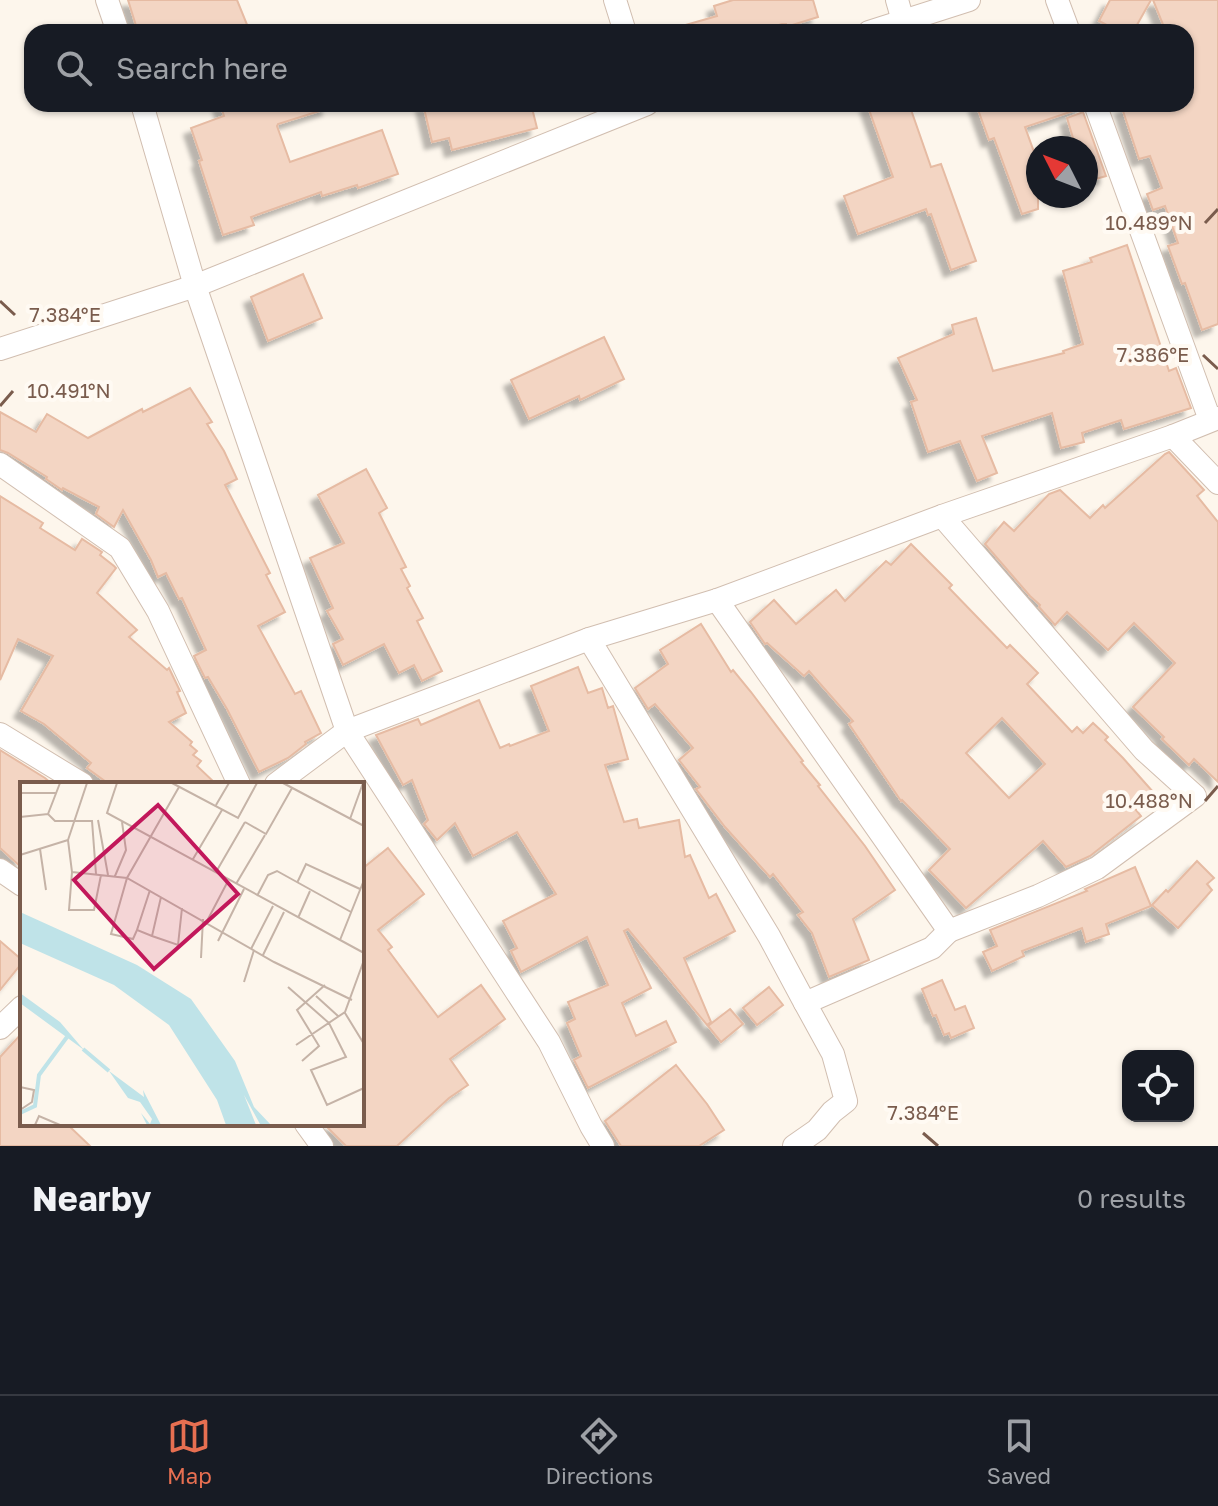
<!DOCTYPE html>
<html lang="en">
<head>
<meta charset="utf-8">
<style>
	body { margin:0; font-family:"Golos Text",sans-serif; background:#20242c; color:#f1f3f6 }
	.controls { position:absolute; right:24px; bottom:24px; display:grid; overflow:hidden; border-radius:16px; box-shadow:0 2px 6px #0004 }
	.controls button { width:72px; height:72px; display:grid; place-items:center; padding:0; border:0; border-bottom:2px solid #363941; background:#171b24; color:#f1f3f6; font:40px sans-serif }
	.compass { position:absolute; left:1026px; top:136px; width:72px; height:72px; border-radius:50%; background:#171b24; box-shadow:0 2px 6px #0004; rotate:312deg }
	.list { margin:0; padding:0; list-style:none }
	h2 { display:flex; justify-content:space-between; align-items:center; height:104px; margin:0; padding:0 32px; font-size:34px }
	h2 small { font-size:26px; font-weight:400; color:#9ea1a6 }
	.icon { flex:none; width:44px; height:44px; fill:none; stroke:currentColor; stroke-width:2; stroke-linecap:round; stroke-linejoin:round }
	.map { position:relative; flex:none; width:1218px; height:1146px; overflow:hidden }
	.search { position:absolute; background:#171b24; box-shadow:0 2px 6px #0004; left:24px; right:24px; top:24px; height:88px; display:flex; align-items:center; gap:20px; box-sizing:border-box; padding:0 28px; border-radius:24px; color:#9ea1a6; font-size:30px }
	.sheet { height:248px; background:#171b24 }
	nav { display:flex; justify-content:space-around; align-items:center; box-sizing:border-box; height:112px; border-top:2px solid #363941; background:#171b24; font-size:22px; color:#9ea1a6 }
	nav a { display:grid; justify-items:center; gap:4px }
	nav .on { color:#e76f51 }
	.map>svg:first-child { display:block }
	.building { fill:#f3d5c3; stroke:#e6bba3; stroke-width:2; fill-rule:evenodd; filter:url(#shadow) }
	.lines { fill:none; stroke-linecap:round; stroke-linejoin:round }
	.street-casing { stroke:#d1beb0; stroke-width:24 }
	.street { stroke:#fff; stroke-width:22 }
	.ticks { fill:none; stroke:#7a5c4d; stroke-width:3 }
	.inset-river { fill:none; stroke:#bfe3e8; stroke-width:4 }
	.inset-road { fill:none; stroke:#c5b3a7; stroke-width:2 }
	.view { fill:#c2185b; fill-opacity:0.15; stroke:#c2185b; stroke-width:4 }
	.inset-edge { fill:none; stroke:#7a5c4d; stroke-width:4 }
	.ticks-label { font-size:20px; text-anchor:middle; fill:#7a5c4d; stroke:#fffaf3; stroke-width:8; stroke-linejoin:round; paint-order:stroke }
</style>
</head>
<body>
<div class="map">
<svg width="1218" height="1146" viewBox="0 0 1218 1146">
	<defs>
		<filter id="shadow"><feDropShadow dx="-7" dy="7" stdDeviation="2" flood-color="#0004"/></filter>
	</defs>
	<rect width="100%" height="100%" fill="#fdf6ec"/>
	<g class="building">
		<polygon points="128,0 237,0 250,32 138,32"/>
		<polygon points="733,0 813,0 818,17 786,27 786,24 782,24 756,32 682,32 682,26 717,16 714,6"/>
		<polygon points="1110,0 1151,0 1133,32 1120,32 1099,21"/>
		<polygon points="1153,0 1218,0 1218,324 1202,330 1185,283 1182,284 1168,246 1178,243 1165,206 1153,210 1147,194 1162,188 1150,156 1139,159 1122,108 1132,104 1186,104 1186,32 1166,32"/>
		<polygon points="220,104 328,104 329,108 278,124 277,126 290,162 382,130 398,174 358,188 357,185 322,196 321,192 251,217 254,225 223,235 199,161 202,160 191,128 224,116"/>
		<polygon points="423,104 531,104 537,128 452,150 449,138 432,142"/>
		<polygon points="867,104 909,104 931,167 941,164 976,261 951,270 931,214 928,215 926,209 858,234 844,196 893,177"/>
		<polygon points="976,104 1081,104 1082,108 1025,127 1038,163 1038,209 1022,214 994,138 989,140"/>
		<polygon points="1083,112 1106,176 1086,182 1086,148 1076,148 1067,118"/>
		<polygon points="1127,245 1169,371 1176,368 1191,408 1124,429 1121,420 1082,433 1084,442 1061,448 1052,413 982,436 997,473 977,481 960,441 928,452 911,402 917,400 898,358 954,334 952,325 976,318 993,371 1064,353 1063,351 1083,344 1063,271 1092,262 1090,258"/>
		<polygon points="303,274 322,318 268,341 251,297"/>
		<polygon points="604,337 624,379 580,400 579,396 529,419 511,380"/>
		<polygon points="190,388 212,422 207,424 224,451 237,479 225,485 270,573 266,575 285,612 258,626 295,694 301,691 321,733 305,742 306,744 288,758 259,772 227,709 208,677 205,678 194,656 206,650 182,598 179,599 166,573 158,577 151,560 123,510 114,527 96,514 99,507 63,488 62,490 46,479 47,477 8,453 0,450 0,412 36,432 47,414 88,438 142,409 143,412"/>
		<polygon points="1169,452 1204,490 1197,496 1218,522 1218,782 1194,759 1189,765 1162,739 1164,737 1133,707 1175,663 1134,623 1108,650 1067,612 1055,625 1039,607 1040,605 1030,596 985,544 1004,522 1014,531 1049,494 1060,490 1090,518 1103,505 1105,508 1165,454"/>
		<polygon points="366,469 387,508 379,513 406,567 401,569 410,586 407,588 423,618 417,621 442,671 422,681 414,665 399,673 384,644 343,665 333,644 343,639 327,611 333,608 310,558 344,543 318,495"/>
		<polygon points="0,496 43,523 40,528 75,550 82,539 102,552 100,555 114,566 116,568 97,593 137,630 129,637 167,670 169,668 180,691 177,692 186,713 169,722 192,742 190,745 197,751 193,755 201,761 197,766 216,784 109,784 87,768 91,763 44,724 21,711 53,656 18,639 0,680"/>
		<path d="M911,544L952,585L949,588L1007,648L1010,645L1038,673L1027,684L1072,732L1077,727L1083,733L1093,723L1108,737L1105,740L1123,758L1154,793L1136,810L1141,816L1090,856L1066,867L1043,841L966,908L929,870L950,849L902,800L901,801L849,724L853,721L809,671L804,676L767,643L765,644L750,622L774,600L796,624L836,590L845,601L886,561L891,565ZM1002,718L1045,764L1009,798L966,753Z"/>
		<polygon points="701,624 731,672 733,670 751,692 803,761 801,762 820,785 818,786 865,846 895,890 853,919 869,960 829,977 812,933 798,915 803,912 773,874 770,877 725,827 696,789 700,787 679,760 693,748 655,704 648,709 635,688 668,664 660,650"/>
		<polygon points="578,667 588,693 602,688 608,708 613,706 628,759 605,765 624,822 637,819 639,828 679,820 685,857 690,855 709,898 716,894 735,931 684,958 711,1022 707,1025 628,929 624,931 651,988 622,1003 636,1036 666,1021 676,1042 588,1088 574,1060 581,1056 567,1023 575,1019 568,1002 608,985 587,937 521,972 511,951 517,948 503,921 556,894 517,832 473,856 455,823 437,840 424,824 428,820 412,780 403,785 376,735 418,719 421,725 479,700 500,748 509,744 510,746 549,731 531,686"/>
		<polygon points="0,750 45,778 52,784 22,784 22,868 0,848"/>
		<polygon points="388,848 424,894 378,930 392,947 388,950 438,1017 481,985 505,1019 450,1059 468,1085 449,1098 397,1146 346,1146 324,1124 362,1124 362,869"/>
		<polygon points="1197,861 1214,878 1207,884 1212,890 1178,928 1152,905 1166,890 1168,892"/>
		<polygon points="1135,867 1151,906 1106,924 1109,934 1086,942 1082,928 1022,951 1024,956 992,971 983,952 997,946 990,930 1087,891 1085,889"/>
		<polygon points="0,941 22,960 22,963 0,990"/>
		<polygon points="942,980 955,1010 965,1006 974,1028 951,1038 949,1033 944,1035 936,1015 933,1016 922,989"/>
		<polygon points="769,987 783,1005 757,1025 743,1008"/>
		<polygon points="730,1009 743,1024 721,1042 708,1026"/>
		<polygon points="22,1033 22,1124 67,1124 90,1146 0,1146 0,1057"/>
		<polygon points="676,1065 707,1104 724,1130 699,1146 621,1146 605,1121"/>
	</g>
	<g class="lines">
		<g class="street-casing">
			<g id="street">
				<polyline points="107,0 118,32"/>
				<polyline points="615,0 625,32"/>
				<polyline points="897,0 903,21"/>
				<polyline points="1057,0 1069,32"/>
				<polyline points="869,32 969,0"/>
				<polyline points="142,104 195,286 347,731 549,1042 591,1126 603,1146"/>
				<polyline points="1095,104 1210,420"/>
				<polyline points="0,349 195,286 647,104"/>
				<polyline points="1173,436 1218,483"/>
				<polyline points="0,464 120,548 158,611 239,784"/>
				<polyline points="717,600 949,931 1038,896 1097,868 1195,796 1144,750 942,516"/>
				<polyline points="589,639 769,936 805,1003 932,948 949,931"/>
				<polyline points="0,734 82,784"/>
				<polyline points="276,784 347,731 589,639 717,600 942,516 1173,436 1218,418"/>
				<polyline points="0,870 22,885"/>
				<polyline points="0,1028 22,1007"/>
				<polyline points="306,1124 322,1146"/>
				<polyline points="794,1146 817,1130 832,1112 846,1101 833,1054 805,1003"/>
			</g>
		</g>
		<use href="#street" class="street"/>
	</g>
	<path class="ticks" d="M1205,223L1218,209M0,301L15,315M1203,355L1218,369M0,406L13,391M1205,801L1218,786M923,1133L938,1146"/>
	<g transform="translate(20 782)">
		<rect width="344" height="344" fill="#fdf6ec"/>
		<path d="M0,130L117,183L171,217L215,279L234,325L251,343L240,342L224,313L236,343H206L197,318L149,243L94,203L0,161ZM0,211L40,240L64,268L0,221ZM89,289L124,315L123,308L141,343H127L121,331L130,342L132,337L120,320L108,316Z" fill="#bfe3e8"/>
		<path class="inset-river" d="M63,267L89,289M0,331L15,324L19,293L47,255"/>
		<path class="inset-road" d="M67,1L48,58L52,90L49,128H74L81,93M97,1L87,31L344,171M152,1L218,36L237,1M263,1L344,44M0,11H36M196,23L209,1M28,32L40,1M0,35L28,32L35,39H72L76,92M330,37L343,1M78,38L88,93M225,40L246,52L272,6M20,67L26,108M0,73L48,58M173,77L202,28M52,90L107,96L254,180L332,218M196,90L225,40M95,94L106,68L102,40M277,101L286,82L340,107M216,102L245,53M130,108L117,148L132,154M237,114L248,93L257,89L331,130M141,115L132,154L158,163L162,126M278,136L290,109M187,139L208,99M117,148L113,157L91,152L107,96L159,5M320,158L344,98M198,159L224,107M231,167L253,124M243,173L264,130M181,176L183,137M224,200L234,168M268,205L309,241L326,275L291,288L307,323L344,306M296,214L318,234M325,231L344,262M276,263L325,230L344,178M282,279L299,264L277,228L305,203M0,305L14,308L12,320L0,328M15,343L19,334L40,343"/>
		<path class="view" d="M138,23L218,112L134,187L54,98Z"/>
		<rect width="344" height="344" class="inset-edge"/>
	</g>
	<g class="ticks-label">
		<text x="1149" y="230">10.489°N</text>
		<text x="65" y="322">7.384°E</text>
		<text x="1153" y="362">7.386°E</text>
		<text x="69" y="398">10.491°N</text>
		<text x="1149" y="808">10.488°N</text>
		<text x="923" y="1120">7.384°E</text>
	</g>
</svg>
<div class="controls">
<button><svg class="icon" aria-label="locate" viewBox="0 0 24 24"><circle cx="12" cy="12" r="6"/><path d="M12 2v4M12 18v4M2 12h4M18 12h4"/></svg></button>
</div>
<svg class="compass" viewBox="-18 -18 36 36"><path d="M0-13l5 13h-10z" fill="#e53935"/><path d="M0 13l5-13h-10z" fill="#9ea1a6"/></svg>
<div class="search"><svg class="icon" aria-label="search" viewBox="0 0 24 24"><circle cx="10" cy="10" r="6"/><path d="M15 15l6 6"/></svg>Search here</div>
</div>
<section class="sheet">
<h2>Nearby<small>0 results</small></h2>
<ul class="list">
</ul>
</section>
<nav>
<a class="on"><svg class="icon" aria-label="map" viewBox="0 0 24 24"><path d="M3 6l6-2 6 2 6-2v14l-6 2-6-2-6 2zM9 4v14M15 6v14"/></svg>Map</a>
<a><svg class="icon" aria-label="directions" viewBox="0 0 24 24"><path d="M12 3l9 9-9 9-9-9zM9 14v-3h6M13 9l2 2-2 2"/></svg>Directions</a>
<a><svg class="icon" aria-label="saved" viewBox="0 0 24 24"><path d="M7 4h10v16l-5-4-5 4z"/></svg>Saved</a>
</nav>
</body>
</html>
